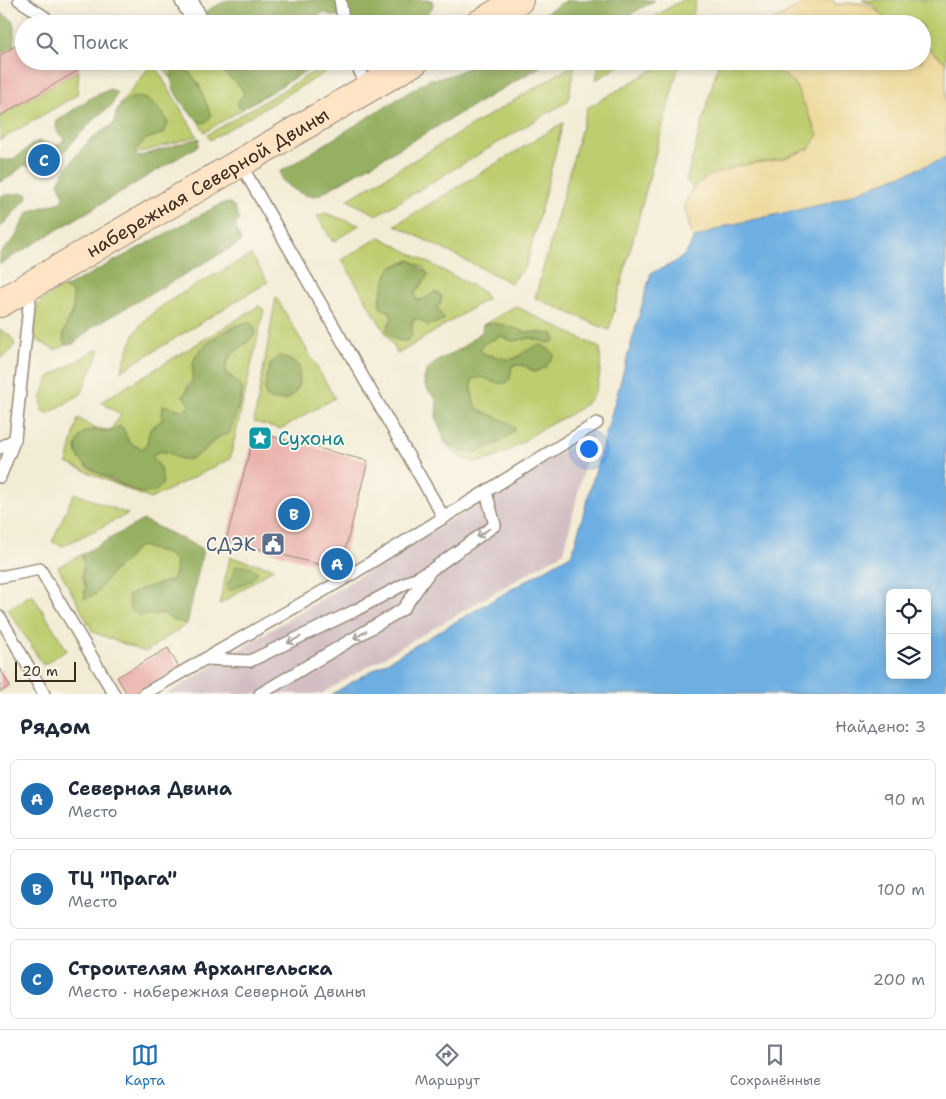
<!DOCTYPE html>
<html lang="ru">
<head>
<meta charset="utf-8">
<style>
	body { margin:0; font-family:"Shantell Sans",sans-serif; background:#f2f2f3; color:#1f2937 }
	.controls { position:absolute; right:15px; bottom:15px; display:grid; overflow:hidden; border-radius:8px; box-shadow:0 2px 8px #0003 }
	.controls button { width:45px; height:45px; display:grid; place-items:center; padding:0; border:0; border-bottom:1px solid #e0e1e3; background:#fff; color:#1f2937; font:25px sans-serif }
	.scale { position:absolute; left:15px; bottom:12px; width:61px; box-sizing:border-box; padding-left:5px; border:2px solid #3b2a1e; border-top:0; font-size:14px; line-height:18px; white-space:nowrap; color:#3b2a1e; -webkit-text-stroke:4px #fbf7ec; paint-order:stroke }
	.you { position:absolute; left:588px; top:448px; width:18px; height:18px; margin:-12px; border:4px solid #fff; border-radius:50%; background:#1a73e8; box-shadow:0 0 0 8px #1a73e833 }
	.badge { display:grid; place-items:center; width:32px; height:32px; border-radius:50%; background:#1f6fb2; color:#fff; font-size:16px; font-weight:700 }
	.pin { position:absolute; translate:-50% -50%; border:2px solid #fff; box-shadow:0 1px 5px #0006 }
	.list { margin:0; padding:0; list-style:none }
	h2 { display:flex; justify-content:space-between; align-items:center; height:65px; margin:0; padding:0 20px; font-size:21px }
	h2 small { font-size:16px; font-weight:400; color:#747a83 }
	.list li { display:grid; grid-template-columns:32px 1fr auto; gap:15px; align-items:center; box-sizing:border-box; height:80px; margin:0 10px 10px; padding:0 10px; border:1px solid #e0e1e3; border-radius:8px }
	.list b { display:block; font-size:19px; white-space:nowrap }
	.list p { margin:0; font-size:16px; white-space:nowrap; color:#747a83 }
	.list em { font-size:16px; font-style:normal; color:#747a83 }
	.icon { flex:none; width:28px; height:28px; fill:none; stroke:currentColor; stroke-width:2; stroke-linecap:round; stroke-linejoin:round }
	.map { position:relative; flex:none; width:946px; height:694px; overflow:hidden }
	.search { position:absolute; background:#fff; box-shadow:0 2px 8px #0003; left:15px; right:15px; top:15px; height:55px; display:flex; align-items:center; gap:12px; box-sizing:border-box; padding:0 18px; border-radius:28px; color:#747a83; font-size:19px }
	.sheet { height:335px; background:#fff }
	nav { display:flex; justify-content:space-around; align-items:center; box-sizing:border-box; height:70px; border-top:1px solid #e0e1e3; background:#fff; font-size:14px; color:#747a83 }
	nav a { display:grid; justify-items:center; gap:2px }
	nav .on { color:#1f6fb2 }
	.map>svg:first-child { display:block }
	.industrial { fill:#d2bec2 }
	.green { fill:#becd6f; stroke:#7c7c46; fill-rule:evenodd }
	.forest { fill:#96b062; stroke:#686d40 }
	.sand { fill:#eeda9e; stroke:#94825e }
	.water { fill:#6dafe2; stroke:#546c80; fill-rule:evenodd }
	.building { fill:#eab1ac }
	.lines { fill:none; stroke-linecap:round; stroke-linejoin:round }
	.lane-casing { stroke:#978b7a; stroke-width:14 }
	.street-casing { stroke:#978b7a; stroke-width:24 }
	.secondary-casing { stroke:#978b7a; stroke-width:30 }
	.lane { stroke:#fff; stroke-width:11 }
	.street { stroke:#fff; stroke-width:21 }
	.secondary { stroke:#ffe4c6; stroke-width:28 }
	.oneway { stroke:#a79f9a }
	.labels { text-anchor:middle; dominant-baseline:central; stroke-width:4; stroke-linejoin:round; paint-order:stroke }
	.street-label { font-size:19px; fill:#3b2a1e; stroke:#fbf7ec }
	.culture-label { font-size:19px; fill:#0d838f; stroke:#fbf7ec; text-anchor:start }
	.service-label { font-size:19px; fill:#4e5e75; stroke:#fbf7ec; text-anchor:end }
</style>
</head>
<body>
<div class="map">
<svg width="946" height="694" viewBox="0 0 946 694">
	<rect width="100%" height="100%" fill="#fbf7ec"/>
	<filter id="ink" filterUnits="userSpaceOnUse"><feTurbulence type="fractalNoise" baseFrequency=".02" numOctaves="2"/><feDisplacementMap in="SourceGraphic" scale="10" xChannelSelector="R" yChannelSelector="G"/><feConvolveMatrix kernelMatrix="1 2 1 2 8 2 1 2 1" color-interpolation-filters="sRGB"/></filter>
	<filter id="wash" filterUnits="userSpaceOnUse"><feTurbulence type="fractalNoise" baseFrequency=".0096" numOctaves="4" result="noise"/><feDisplacementMap in="SourceGraphic" scale="20" xChannelSelector="R" yChannelSelector="G"/><feGaussianBlur stdDeviation="1.12" result="paint"/><feColorMatrix in="noise" values="0 0 0 0 0 0 0 0 0 0 0 0 0 0 0 0 0 1.4 0 .05"/><feComposite in="paint" operator="in"/></filter>
	<g filter="url(#wash)">
		<rect width="100%" height="100%" fill="#f3ecd5"/>
		<polygon class="industrial" points="592,433 564,552 321,694 167,694"/>
		<g class="green">
			<polygon points="682,0 696,0 691,24 642,24"/>
			<polygon points="862,0 946,0 946,63 922,43 922,24 890,24 873,5"/>
			<path d="M160,61H217C225,80 237,78 244,93L238,107L244,108L205,132L197,120L202,123L206,122L211,115L199,85L188,71L171,76L172,81Z"/>
			<polygon points="332,61 341,63 210,140 207,135"/>
			<polygon points="600,61 628,61 596,80"/>
			<polygon points="668,61 680,61 609,330 535,298 587,108"/>
			<polygon points="719,61 768,61 795,84 818,135 809,149 782,159 738,166 707,177 693,188 686,181"/>
			<polygon points="575,64 568,101 377,215 347,200"/>
			<polygon points="150,66 157,69 197,136 135,154 134,151 146,139 164,133 167,120 161,112 127,101 119,106"/>
			<polygon points="79,70 77,95 0,140 0,116"/>
			<polygon points="563,123 526,267 511,283 395,225"/>
			<polygon points="325,213 359,225 333,242 317,216"/>
			<path d="M380,237L482,291L487,299L398,354L342,260ZM410,260L424,268L426,279L415,293L416,300H423L435,292L439,322L428,325L418,319L412,321V327L387,324L392,319L391,313L380,307C379,296 385,285 386,275L397,265Z"/>
			<path d="M251,255L268,282L121,371C127,354 132,332 146,319C170,296 221,272 251,255Z"/>
			<path d="M65,288L73,293C72,299 74,305 73,310C70,322 58,333 66,345L55,350L37,340C30,323 28,310 44,299C51,294 57,289 65,288Z"/>
			<path d="M276,297L335,398L280,429L254,422ZM270,364L299,367C301,381 298,394 285,401L265,392Z"/>
			<path d="M259,306L264,310L230,459L150,499L67,463L78,418L94,428L110,430L121,415L101,402ZM236,325L255,327V334C245,348 224,351 226,373C231,377 241,382 242,389C246,408 216,444 201,452C195,455 188,457 182,459C172,454 162,447 152,456L160,468L145,493C133,492 95,473 86,466C79,460 76,453 76,445L93,430C103,431 118,431 126,438C132,443 134,447 143,449L147,443L150,429L162,420L163,406L185,411L190,405L186,401V389L194,377L195,356L212,339Z"/>
			<path d="M515,306L600,348C601,363 601,384 592,397C583,410 562,418 547,426C513,445 474,488 443,439L452,447L476,453L501,442L509,423C482,414 470,412 472,380C481,375 486,377 494,383L510,379L512,365C523,363 526,368 535,372L546,367L554,355L526,350C522,353 517,358 512,359C504,361 485,356 480,350L483,344L501,336L512,341L531,338L549,343L547,333C537,332 528,333 518,330C506,327 496,321 483,325Z"/>
			<polygon points="0,329 10,336 15,344 7,355 0,358"/>
			<path d="M99,348V352L81,394L49,413L43,412C38,401 45,388 49,377Z"/>
			<polygon points="74,493 128,514 63,546 52,542"/>
			<path d="M143,546C156,553 164,549 176,560L175,573L172,580L134,592L157,613C164,613 177,621 187,624L145,652L93,632L58,567L81,555L84,562L82,576L86,587L84,593L124,563L136,548Z"/>
			<polygon points="230,557 274,568 219,605"/>
			<polygon points="32,594 67,650 43,665 8,609"/>
		</g>
		<g class="forest">
			<path d="M228,0H432L433,6C421,30 379,24 356,24C351,12 345,16 335,16C332,16 326,13 323,12L311,24H240C230,14 212,26 200,23L208,10Z"/>
			<polygon points="567,0 655,0 614,24 527,24"/>
			<polygon points="0,12 12,20 14,25 14,46 11,50 0,53"/>
			<path d="M217,61H312L314,66L244,108L238,107V102L244,93C237,78 225,80 217,61Z"/>
			<path d="M476,61H550L319,195C304,199 293,189 282,180L280,172L430,79C445,79 465,71 476,61Z"/>
			<path d="M177,67C200,72 202,97 211,115L208,121L202,123C188,113 166,89 173,71Z"/>
			<path d="M111,89L117,93L112,105L92,121L47,170L37,171L34,167L24,165L11,176L0,182V159C17,165 23,148 38,141L54,145L60,144L65,138C57,135 55,129 57,121L92,97Z"/>
			<path d="M134,97C150,97 163,109 168,124L164,133L146,139L135,151L137,157L199,138L198,146L0,264V253L15,238L25,217L30,211L61,202L64,195L58,183C62,172 85,143 95,136C101,131 109,128 115,122C115,108 122,103 134,97Z"/>
			<polygon points="22,193 28,194 27,198 0,228 0,196"/>
			<path d="M230,203L235,207L239,220L235,225L241,242L94,326L73,344L66,345C58,333 70,322 73,310C74,305 72,299 73,293L64,288L221,204Z"/>
			<path d="M410,260L429,274L415,293L416,300H423L435,292L442,296L441,303L437,306L444,320L428,325L418,319L412,321V335L407,341C397,342 392,338 386,331L392,319L391,313L380,307C379,300 386,272 391,268C396,264 404,264 410,260Z"/>
			<path d="M243,323H250L255,327V334C245,348 224,351 226,373L242,387V394L229,434C211,435 205,455 189,459C175,462 165,443 152,456L160,468L163,482C160,489 156,492 148,493C136,494 126,486 116,481C96,471 62,460 83,433L93,430L110,432L120,426L123,428L129,443L143,449L147,443L150,429L162,420L163,405L185,411L190,405L183,395L192,383L193,362L200,350L217,336Z"/>
			<path d="M490,323L505,325L525,332L554,334L555,341L549,343L531,338L512,341L501,336L483,344L480,350C485,355 488,355 494,356C501,357 507,361 514,359C530,353 537,333 554,355L546,367L535,372L525,365H512L510,379L506,383C492,386 485,372 472,380C469,425 495,406 515,429C508,438 503,440 493,445C471,456 462,455 443,439L444,437L436,419L437,400C433,395 427,391 425,385C419,365 448,357 460,349C467,344 474,337 482,332L483,325Z"/>
			<path d="M280,356L295,362L299,367C302,391 292,406 267,398C262,387 268,361 280,356Z"/>
			<path d="M143,520L203,549L187,624L173,620L163,613L140,616L130,609L128,596L143,588L172,580L175,573L176,561C164,549 156,553 143,546L136,548L124,563L112,572L96,594L84,599L86,587L82,576L84,562L81,555Z"/>
			<polygon points="236,566 250,566 258,572 251,580 229,591 227,585"/>
		</g>
		<g class="sand">
			<path d="M810,0H833L836,5C864,0 872,4 890,24H768Z"/>
			<polygon points="922,43 946,63 946,158 829,203 725,226 693,239 684,205 693,188 707,177 738,166 782,159 809,149 818,135 795,84 768,61 922,61"/>
		</g>
		<path class="water" d="M946,158V694H332L572,554L651,273C671,264 686,261 693,239L725,226L829,203ZM890,593H927V675H890Z"/>
		<g id="blocks">
			<g class="building">
				<polygon points="24,41 24,61 74,61 79,70 0,116 0,55"/>
				<polygon points="255,432 368,461 340,570 226,540"/>
				<polygon points="168,648 179,668 134,694 127,694 117,677"/>
				<polygon points="0,669 10,686 0,692"/>
			</g>
		</g>
	</g>
	<g filter="url(#ink)">
		<use href="#blocks" fill-opacity="0" stroke="#978b7a" stroke-width="1"/>
		<g class="lines">
			<g class="lane-casing">
				<g id="lane">
					<polyline points="19,0 45,17"/>
					<polyline points="340,0 344,24"/>
					<polyline points="355,61 368,89"/>
					<polyline points="240,163 444,518"/>
					<polyline points="0,448 15,439"/>
					<polyline points="0,477 15,439 31,287"/>
					<polyline points="0,577 40,569 114,694"/>
					<polyline points="0,617 44,694"/>
					<polyline points="205,659 250,661 356,610 427,572"/>
					<polyline points="144,694 344,579 597,423"/>
					<polyline points="260,694 403,609 431,570 495,525 486,492"/>
				</g>
			</g>
			<g class="street-casing">
				<polyline id="street" points="186,0 194,14"/>
			</g>
			<g class="secondary-casing">
				<g id="secondary">
					<polyline points="479,24 519,0"/>
					<path id="s1" d="M0,303L415,61"/>
				</g>
			</g>
			<use href="#lane" class="lane"/>
			<use href="#street" class="street"/>
			<use href="#secondary" class="secondary"/>
		</g>
		<defs><path id="oneway-shaft" d="M-6 0H5M1.5-3L5.5 0L1.5 3" fill="none" stroke-width="1.6" stroke-linecap="round" stroke-linejoin="round" transform="scale(1.25)"/></defs>
		<g class="oneway">
			<use href="#oneway-shaft" transform="translate(483 533) rotate(145)"/>
			<use href="#oneway-shaft" transform="translate(360 635) rotate(149)"/>
			<use href="#oneway-shaft" transform="translate(294 640) rotate(154)"/>
		</g>
	</g>
	<defs>
		<g id="sight-square" transform="scale(1.25)"><rect x="-9" y="-9" width="18" height="18" rx="4" fill="#0f9aa8" stroke="#fbf7ec"/><path d="M0-6L1.8-2.2L6-1.7L2.9 1.2L3.7 5.4L0 3.3L-3.7 5.4L-2.9 1.2L-6-1.7L-1.8-2.2Z" fill="#fff"/></g>
		<g id="civic-square" transform="scale(1.25)"><rect x="-9" y="-9" width="18" height="18" rx="4" fill="#5c6f8a" stroke="#fbf7ec"/><path d="M-.6-6.5H3V-4.5H.6V-3L4-1V1h2V6H-6V1h2V-1L-.6-3ZM-1.2 2.5V6h2.4V2.5Z" fill="#fff"/></g>
	</defs>
	<g fill-rule="evenodd">
		<use href="#sight-square" x="260" y="438"/>
		<use href="#civic-square" x="273" y="544"/>
	</g>
	<g class="labels">
		<g class="street-label">
			<text stroke="none"><textPath href="#s1" startOffset="240">набережная Северной Двины</textPath></text>
		</g>
		<g class="culture-label">
			<text x="278" y="438">Сухона</text>
		</g>
		<g class="service-label">
			<text x="256" y="544">СДЭК</text>
		</g>
	</g>
</svg>
<div class="controls">
<button><svg class="icon" aria-label="locate" viewBox="0 0 24 24"><circle cx="12" cy="12" r="6"/><path d="M12 2v4M12 18v4M2 12h4M18 12h4"/></svg></button>
<button><svg class="icon" aria-label="layers" viewBox="0 0 24 24"><path d="M12 4l9 5-9 5-9-5zM3 14l9 5 9-5"/></svg></button>
</div>
<div class="scale">20 m</div>
<div class="you"></div>
<div class="pin badge" style="left:337px;top:564px">A</div>
<div class="pin badge" style="left:294px;top:514px">B</div>
<div class="pin badge" style="left:44px;top:160px">C</div>
<div class="search"><svg class="icon" aria-label="search" viewBox="0 0 24 24"><circle cx="10" cy="10" r="6"/><path d="M15 15l6 6"/></svg>Поиск</div>
</div>
<section class="sheet">
<h2>Рядом<small>Найдено: 3</small></h2>
<ul class="list">
<li><span class="badge">A</span><div><b>Северная Двина</b><p>Место</p></div><em>90 m</em></li>
<li><span class="badge">B</span><div><b>ТЦ &quot;Прага&quot;</b><p>Место</p></div><em>100 m</em></li>
<li><span class="badge">C</span><div><b>Строителям Архангельска</b><p>Место · набережная Северной Двины</p></div><em>200 m</em></li>
</ul>
</section>
<nav>
<a class="on"><svg class="icon" aria-label="map" viewBox="0 0 24 24"><path d="M3 6l6-2 6 2 6-2v14l-6 2-6-2-6 2zM9 4v14M15 6v14"/></svg>Карта</a>
<a><svg class="icon" aria-label="directions" viewBox="0 0 24 24"><path d="M12 3l9 9-9 9-9-9zM9 14v-3h6M13 9l2 2-2 2"/></svg>Маршрут</a>
<a><svg class="icon" aria-label="saved" viewBox="0 0 24 24"><path d="M7 4h10v16l-5-4-5 4z"/></svg>Сохранённые</a>
</nav>
</body>
</html>
